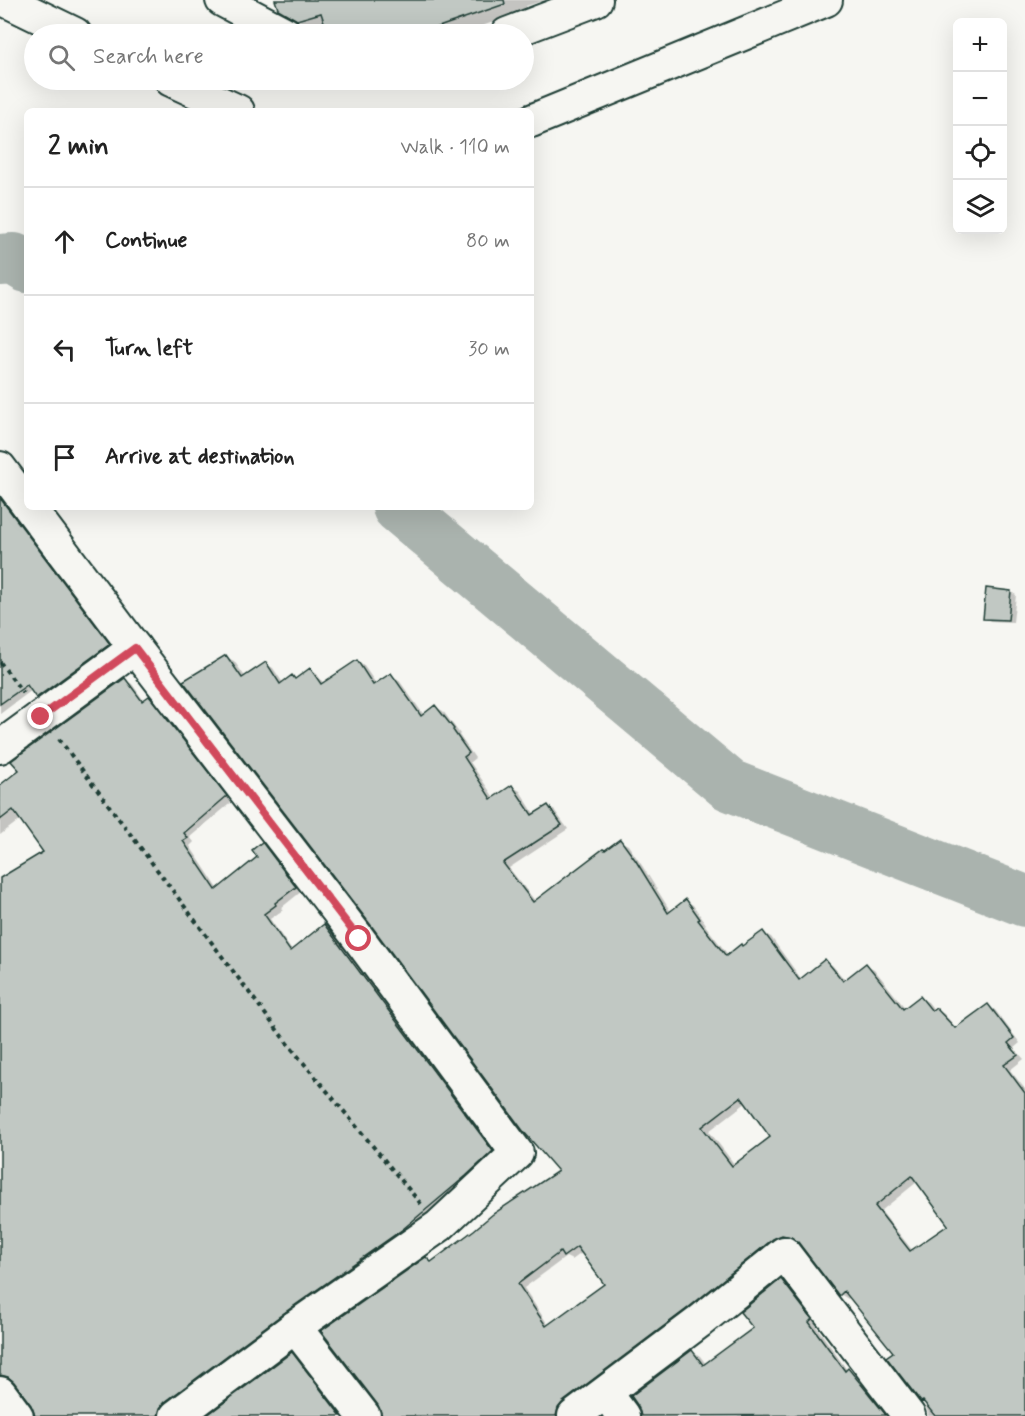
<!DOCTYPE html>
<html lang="en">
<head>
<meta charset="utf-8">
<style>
	body { margin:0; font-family:Mynerve,sans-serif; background:#f6f6f6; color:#222 }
	.controls { position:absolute; right:18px; top:18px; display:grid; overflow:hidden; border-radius:9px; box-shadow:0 6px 24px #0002 }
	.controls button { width:54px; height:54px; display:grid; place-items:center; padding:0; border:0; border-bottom:2px solid #e0e0e0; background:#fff; color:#222; font:30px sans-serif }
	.stop { position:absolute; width:18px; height:18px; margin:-14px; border:4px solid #d1495b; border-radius:50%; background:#fff }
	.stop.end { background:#d1495b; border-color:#fff; box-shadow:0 2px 6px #0008 }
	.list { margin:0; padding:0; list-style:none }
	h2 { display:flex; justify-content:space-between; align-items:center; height:78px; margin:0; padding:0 24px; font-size:26px }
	h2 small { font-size:20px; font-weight:400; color:#767676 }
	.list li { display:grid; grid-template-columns:39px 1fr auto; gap:18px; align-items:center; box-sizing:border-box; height:108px; padding:0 24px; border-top:2px solid #e0e0e0 }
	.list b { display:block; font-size:22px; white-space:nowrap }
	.list em { font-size:20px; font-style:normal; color:#767676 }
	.icon { flex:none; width:33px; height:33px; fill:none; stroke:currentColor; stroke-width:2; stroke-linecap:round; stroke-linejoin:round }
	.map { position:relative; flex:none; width:1025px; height:1416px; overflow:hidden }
	.search { position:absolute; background:#fff; box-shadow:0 6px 24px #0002; left:24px; top:24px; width:510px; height:66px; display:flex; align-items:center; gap:15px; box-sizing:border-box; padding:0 21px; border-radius:33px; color:#767676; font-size:22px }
	.panel { position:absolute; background:#fff; box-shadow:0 6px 24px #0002; left:24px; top:108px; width:510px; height:402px; border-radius:9px }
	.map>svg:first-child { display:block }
	.shadow { fill:#0003; fill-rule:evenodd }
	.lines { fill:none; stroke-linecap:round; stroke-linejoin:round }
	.river { stroke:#aab3ae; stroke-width:52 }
	.building { fill:#c1c8c3; stroke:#1f3d34; stroke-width:1.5; fill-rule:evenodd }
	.minor-casing { stroke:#1f3d34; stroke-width:36 }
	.path { stroke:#1f3d34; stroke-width:4; stroke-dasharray:4.5 4.5; stroke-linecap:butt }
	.minor { stroke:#f6f6f2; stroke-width:32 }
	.route { stroke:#d1495b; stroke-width:8 }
</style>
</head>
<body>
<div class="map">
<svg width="1025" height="1416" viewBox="0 0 1025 1416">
	<rect width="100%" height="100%" fill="#f6f6f2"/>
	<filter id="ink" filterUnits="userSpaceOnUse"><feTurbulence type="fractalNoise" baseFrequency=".0167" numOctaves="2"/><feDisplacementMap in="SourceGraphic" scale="12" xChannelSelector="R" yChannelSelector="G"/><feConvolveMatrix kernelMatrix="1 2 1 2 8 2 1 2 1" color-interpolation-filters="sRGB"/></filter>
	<g filter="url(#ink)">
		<g class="shadow">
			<polygon points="276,0 545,0 526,6 528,10 459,34 411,34 437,26 436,23 401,34 330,34 327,25 314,29 279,8"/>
			<polygon points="0,494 116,649 44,701 37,697 32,690 0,714"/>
			<polygon points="1011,592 1016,595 1013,622 990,621 985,618"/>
			<path d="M226,657L234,661L246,678L266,664L273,668L283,683L292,677L296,679L310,670L317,674L324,684L357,662L364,666L377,685L391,675L398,679L424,715L435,707L443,711L460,734L459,735L475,758L470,762L495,799L513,787L520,791L535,815L548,806L555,811L568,829L509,868L536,902L620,841L628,845L643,867L671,912L686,901L693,905L706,924L705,925L729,956L763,933L771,937L802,980L825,961L832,965L846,981L866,965L874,969L906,1009L920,998L928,1002L935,1011L937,1010L944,1014L957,1029L988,1006L995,1010L1020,1043L1014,1048L1024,1059L1010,1070L1025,1089V1416H928V1413L925,1404L888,1357L895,1352L850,1296L848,1299L840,1294L798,1240L790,1239L780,1243L564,1416H390L426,1259L433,1262L560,1171ZM747,1102L772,1137L735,1165L709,1131ZM917,1182L950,1225L913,1251L881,1211ZM583,1252L606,1285L549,1326L524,1288L566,1257L572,1260Z"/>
			<polygon points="125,680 132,684 144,701 149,698 157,702 233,801 190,837 194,842 190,846 219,890 259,857 262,844 269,848 302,891 281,908 283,910 270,919 292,951 325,925 332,930 499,1155 473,1180 166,1416 36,1416 33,1405 13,1379 5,1378 0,1381 0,879 45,852 21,819 0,835 0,787"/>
			<polygon points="781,1280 788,1285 819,1324 816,1326 847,1370 856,1374 889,1416 642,1416 692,1351 700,1356 706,1364 755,1329"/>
			<polygon points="292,1354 299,1358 344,1416 208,1416"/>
		</g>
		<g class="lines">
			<g class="river">
				<polyline points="0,260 14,259 27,267"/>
				<polyline points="398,507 729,785 1025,901"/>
			</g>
		</g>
		<g class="building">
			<polygon points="275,0 504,0 505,4 430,30 429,27 406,34 386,34 383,26 358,34 328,34 321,13 297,20 278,9"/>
			<polygon points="0,498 110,644 36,698 27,685 0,704"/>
			<polygon points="986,588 1011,591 1008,620 983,619"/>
			<path d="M226,655L242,678L266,662L280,684L292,675L295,679L310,668L321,684L357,660L373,685L391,673L421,716L435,705L454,729L453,730L469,753L464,757L491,799L512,785L532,815L548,805L562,825L503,863L533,902L603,849L605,850L620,839L636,861L668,913L686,899L700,919L698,920L726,956L741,944L742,946L763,931L799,980L825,959L843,981L866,963L903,1009L920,996L932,1011L936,1008L955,1028L988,1004L1014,1038L1008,1043L1018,1055L1004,1065L1025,1093V1416H935L923,1401L921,1402L886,1357L893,1352L844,1291L839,1296L798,1242L791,1237L782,1235L773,1239L688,1308L563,1402L558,1408L556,1416H382L378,1405L321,1331L426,1257L431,1262L474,1230L493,1214L558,1171L524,1132L373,928L183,681ZM741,1097L770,1137L732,1166L702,1127ZM912,1176L948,1225L910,1251L875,1206ZM577,1247L604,1284L546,1326L518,1284L560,1252L563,1257Z"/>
			<polygon points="125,678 142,701 149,696 227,796 184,833 188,838 183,841 216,890 257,857 252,850 262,842 296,887 275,903 276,905 264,914 290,951 324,924 493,1151 466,1176 403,1229 284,1313 165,1402 160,1408 158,1416 35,1416 31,1405 14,1382 8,1377 0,1375 0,878 43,852 13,810 0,820 0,785 19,770 11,761"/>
			<polygon points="781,1279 812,1319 809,1322 845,1371 848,1368 886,1415 641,1416 638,1406 631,1396 692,1350 703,1365 753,1328 740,1312"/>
			<polygon points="292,1352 341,1416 206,1416"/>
		</g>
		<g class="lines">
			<g class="minor-casing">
				<g id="minor">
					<polyline points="5,0 75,34"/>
					<polyline points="222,0 286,34"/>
					<polyline points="507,34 596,0"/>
					<polyline points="171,80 238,111"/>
					<polyline points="531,121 826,0"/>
					<polyline points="0,468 27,504"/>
					<polyline points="29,507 135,648 359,939 517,1153 439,1226 295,1327 176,1416"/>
					<polyline points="0,747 135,648"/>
					<polyline points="295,1327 364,1416"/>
					<polyline points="0,1393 17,1416"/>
					<polyline points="606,1393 623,1416"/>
					<polyline points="574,1416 699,1322 784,1253 909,1416"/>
				</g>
			</g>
			<g class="path">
				<polyline points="0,662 23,693"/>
				<polyline points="59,739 287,1043 421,1204"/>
			</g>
			<use href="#minor" class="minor"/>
		</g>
	</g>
	<g class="lines" filter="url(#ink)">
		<polyline class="route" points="41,717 135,648 359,939"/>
	</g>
</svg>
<div class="controls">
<button>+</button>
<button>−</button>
<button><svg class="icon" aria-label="locate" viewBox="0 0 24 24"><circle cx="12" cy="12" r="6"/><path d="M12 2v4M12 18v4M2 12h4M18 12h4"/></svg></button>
<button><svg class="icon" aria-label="layers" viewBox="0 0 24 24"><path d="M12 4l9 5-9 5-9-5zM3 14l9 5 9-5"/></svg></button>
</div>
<div class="stop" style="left:359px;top:939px"></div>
<div class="stop end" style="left:41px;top:717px"></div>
<div class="search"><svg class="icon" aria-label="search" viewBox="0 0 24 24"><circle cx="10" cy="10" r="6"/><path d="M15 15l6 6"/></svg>Search here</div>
<section class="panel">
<h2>2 min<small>Walk · 110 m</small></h2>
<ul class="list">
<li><svg class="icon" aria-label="ahead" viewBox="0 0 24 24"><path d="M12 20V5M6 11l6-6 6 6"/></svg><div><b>Continue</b></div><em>80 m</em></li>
<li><svg class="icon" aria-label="left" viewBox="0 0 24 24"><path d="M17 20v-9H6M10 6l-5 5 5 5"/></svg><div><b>Turn left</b></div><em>30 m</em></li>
<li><svg class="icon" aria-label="arrive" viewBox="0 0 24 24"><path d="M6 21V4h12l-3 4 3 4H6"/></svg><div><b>Arrive at destination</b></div></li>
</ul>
</section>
</div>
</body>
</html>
